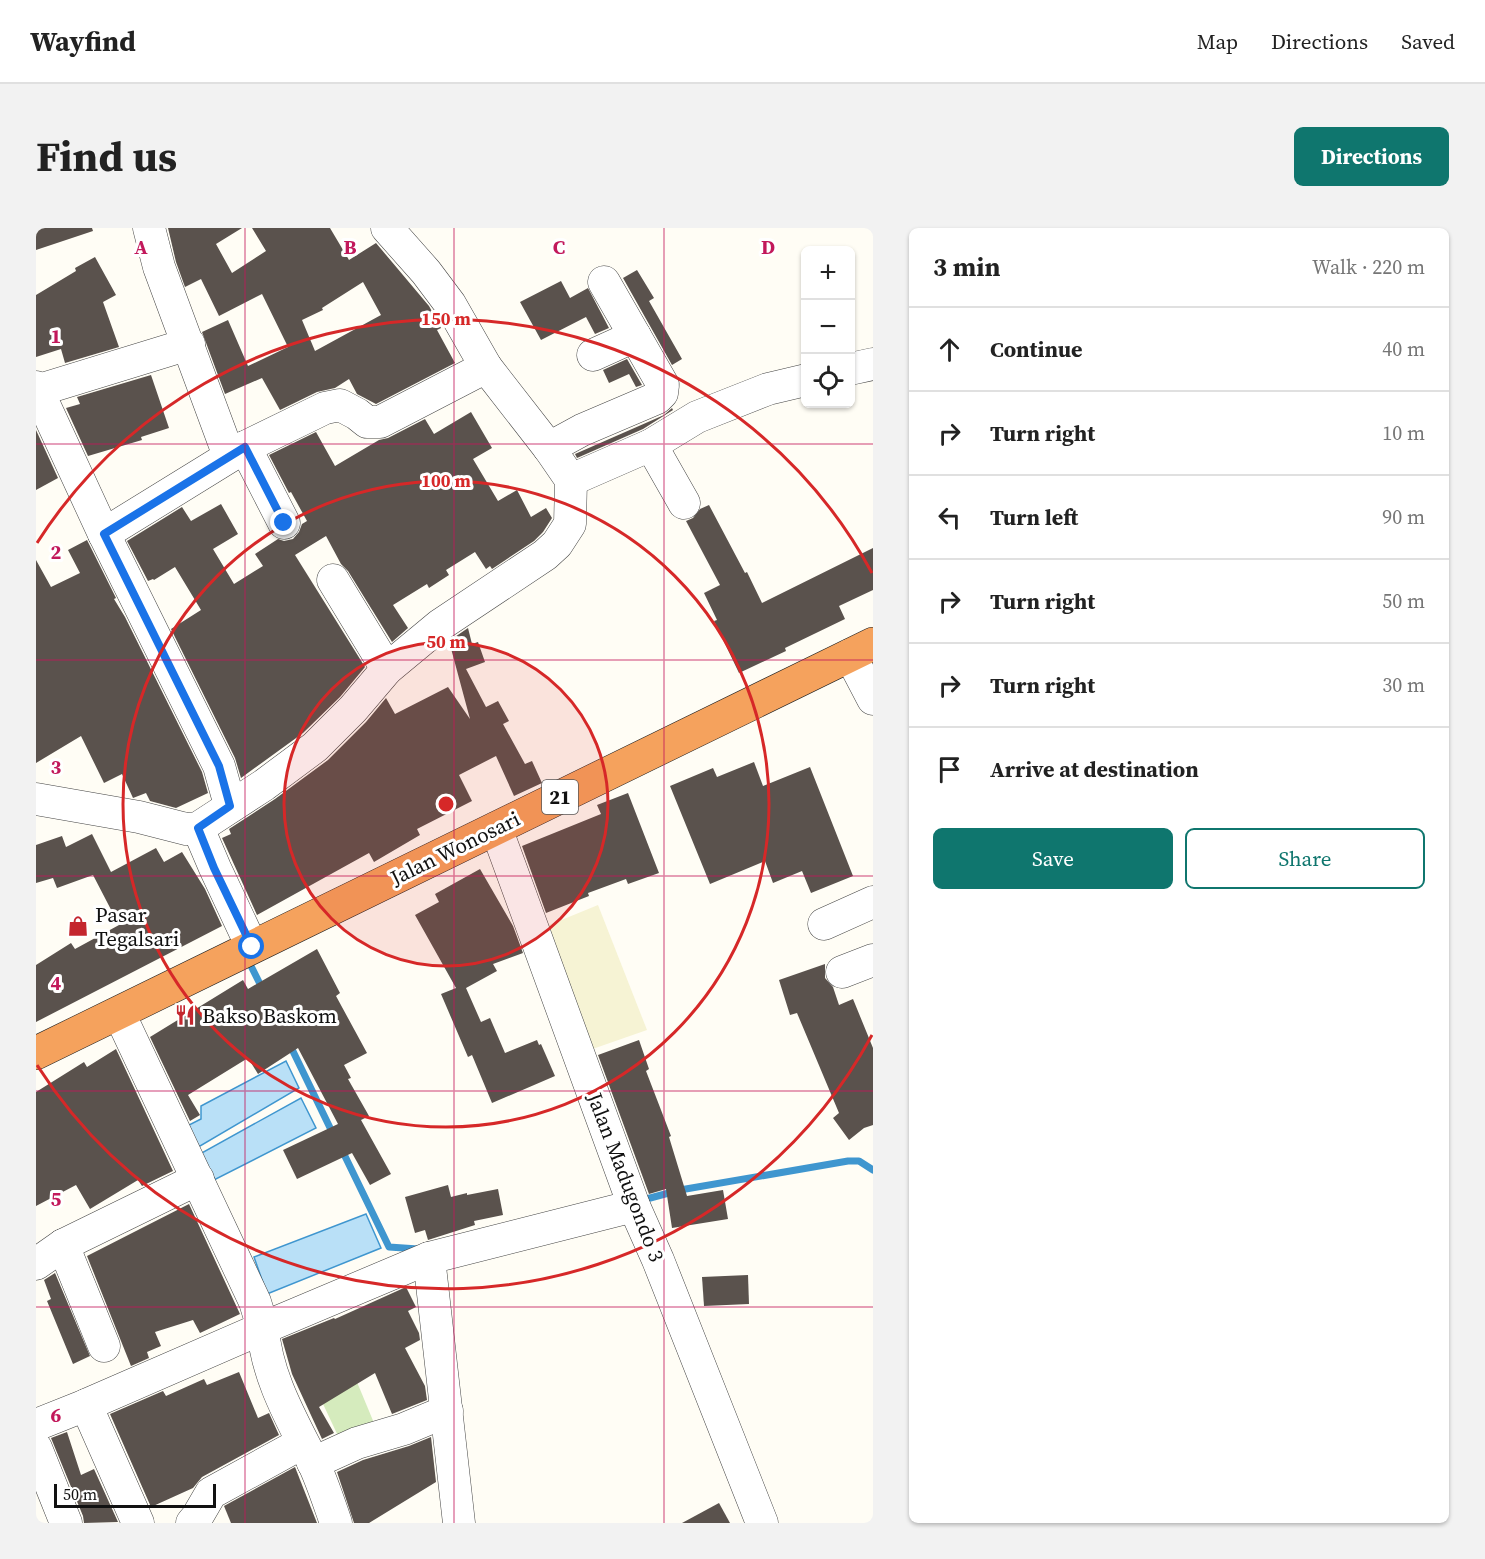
<!DOCTYPE html>
<html lang="en">
<head>
<meta charset="utf-8">
<style>
	body { margin:0; font-family:"Source Serif 4",serif; background:#f2f2f2; color:#222 }
	.controls { position:absolute; right:18px; top:18px; display:grid; overflow:hidden; border-radius:9px; box-shadow:0 2px 4px #0004 }
	.controls button { width:54px; height:54px; display:grid; place-items:center; padding:0; border:0; border-bottom:2px solid #e0e0e0; background:#fff; color:#222; font:30px sans-serif }
	.scale { position:absolute; left:18px; bottom:15px; width:162px; box-sizing:border-box; padding-left:6px; border:3px solid #111; border-top:0; font-size:16px; line-height:21px; white-space:nowrap; color:#111; -webkit-text-stroke:4px #fff; paint-order:stroke }
	.stop { position:absolute; width:18px; height:18px; margin:-14px; border:4px solid #1a73e8; border-radius:50%; background:#fff }
	.stop.end { background:#1a73e8; border-color:#fff; box-shadow:0 2px 6px #0008 }
	.list { margin:0; padding:0; list-style:none }
	h2 { display:flex; justify-content:space-between; align-items:center; height:78px; margin:0; padding:0 24px; font-size:26px }
	h2 small { font-size:20px; font-weight:400; color:#767676 }
	.list li { display:grid; grid-template-columns:39px 1fr auto; gap:18px; align-items:center; box-sizing:border-box; height:84px; padding:0 24px; border-top:2px solid #e0e0e0 }
	.list b { display:block; font-size:22px; white-space:nowrap }
	.list em { font-size:20px; font-style:normal; color:#767676 }
	.actions { display:flex; gap:12px; padding:18px 24px }
	.actions a { flex:1; padding:14px 0; border:2px solid #0f766e; border-radius:9px; text-align:center; font-size:21px; color:#0f766e }
	.actions .main { background:#0f766e; color:#fff }
	.icon { flex:none; width:33px; height:33px; fill:none; stroke:currentColor; stroke-width:2; stroke-linecap:round; stroke-linejoin:round }
	.map { position:relative; flex:none; width:837px; height:1295px; overflow:hidden; border-radius:9px }
	header { display:flex; align-items:center; gap:36px; box-sizing:border-box; height:84px; padding:0 30px; background:#fff; border-bottom:2px solid #e0e0e0 }
	header strong { font-size:28px }
	nav { display:flex; gap:33px; margin-inline-start:auto; font-size:21px }
	.intro { display:flex; align-items:center; justify-content:space-between; box-sizing:border-box; height:144px; padding:0 36px }
	h1 { margin:0; font-size:42px }
	.button { padding:15px 27px; border-radius:9px; background:#0f766e; color:#fff; font-size:21px; font-weight:700 }
	main { display:flex; gap:36px; padding:0 36px }
	aside { flex:1; background:#fff; border-radius:9px; box-shadow:0 2px 4px #0004 }
	.map>svg:first-child { display:block }
	.farmland { fill:#f6f3d4 }
	.green { fill:#d5ebbd }
	.water { fill:#b9e0f7; stroke:#3f96cf; stroke-width:1.5 }
	.lines { fill:none; stroke-linecap:round; stroke-linejoin:round }
	.stream { stroke:#3f96cf; stroke-width:7 }
	.building { fill:#5a524d; fill-rule:evenodd }
	.minor-casing { stroke:#444; stroke-width:33 }
	.highway-casing { stroke:#222; stroke-width:34 }
	.minor { stroke:#fff; stroke-width:32 }
	.highway { stroke:#f5a25d; stroke-width:33 }
	.route { stroke:#1a73e8; stroke-width:8 }
	.grid { fill:none; stroke:#c2185b; stroke-width:1.5; stroke-opacity:0.55 }
	.ring { fill:none; stroke:#d62828; stroke-width:3 }
	.labels { text-anchor:middle; dominant-baseline:central; stroke-width:6; stroke-linejoin:round; paint-order:stroke }
	.shield { fill:#fff; stroke:#585858; stroke-width:1.5 }
	.shield-label { font-size:20px; font-weight:bold; fill:#111 }
	.street-label { font-size:21px; fill:#111; stroke:#fff }
	.poi-label { font-size:21px; fill:#111; stroke:#fff; text-anchor:start }
	.grid-label { font-size:20px; text-anchor:middle; font-weight:bold; fill:#c2185b; stroke:#fff; stroke-width:6; stroke-linejoin:round; paint-order:stroke }
	.centre { fill:#d62828; stroke:#fff; stroke-width:3 }
	.ring-label { font-size:18px; text-anchor:middle; font-weight:bold; fill:#d62828; stroke:#fff; stroke-width:6; stroke-linejoin:round; paint-order:stroke }
</style>
</head>
<body>
<header>
<strong>Wayfind</strong>
<nav><a>Map</a><a>Directions</a><a>Saved</a></nav>
</header>
<div class="intro"><h1>Find us</h1><a class="button">Directions</a></div>
<main>
<div class="map">
<svg width="837" height="1295" viewBox="0 0 837 1295">
	<rect width="100%" height="100%" fill="#fffdf5"/>
	<polygon class="farmland" points="562,677 611,802 548,824 501,702"/>
	<polygon class="green" points="311,1130 338,1195 303,1210 272,1144"/>
	<g class="water">
		<polygon points="250,833 263,860 159,921 147,900 165,891 165,878"/>
		<polygon points="265,870 280,900 174,954 162,927"/>
		<polygon points="330,986 345,1020 231,1066 218,1029"/>
	</g>
	<g class="lines">
		<g class="stream">
			<polyline points="212,732 227,762"/>
			<polyline points="253,815 298,908"/>
			<polyline points="305,920 353,1019 382,1021"/>
			<polyline points="603,973 644,962 812,933 823,933 837,942"/>
		</g>
	</g>
	<g class="building">
		<polygon points="0,0 56,0 57,3 0,22"/>
		<path d="M132,0H206L180,16L196,45L230,23L216,0H294L313,32L340,15L393,78L405,100L401,102L419,135L340,176L321,166L313,151L299,160L281,164L244,182L226,150L189,166L166,104L192,92L212,138L252,119L226,66L183,88L165,51L149,59L140,34ZM327,54L345,87L279,123L266,92L287,82L286,80Z"/>
		<polygon points="59,29 80,67 67,74 83,119 29,135 25,121 0,129 0,67 40,43 39,40"/>
		<polygon points="601,42 618,70 613,73 646,131 636,137 587,50"/>
		<polygon points="525,53 534,70 552,60 573,100 559,106 550,89 505,112 484,74"/>
		<polygon points="591,131 606,157 600,159 593,146 573,155 567,142"/>
		<polygon points="115,147 133,200 105,209 106,212 52,228 30,180 44,176 41,169"/>
		<polygon points="636,180 637,182 607,201 541,230 539,226 628,187"/>
		<polygon points="435,184 456,220 437,231 462,273 481,262 495,289 510,280 516,290 507,304 498,313 456,341 454,338 450,341 439,324 410,342 413,347 393,360 391,356 357,377 372,400 356,414 312,343 305,336 290,308 259,327 329,439 304,469 267,505 205,550 199,530 135,401 165,382 139,339 118,352 117,351 112,353 91,313 146,279 155,293 185,276 202,306 177,321 198,356 227,338 219,326 242,311 248,313 257,311 263,304 266,296 271,293 255,264 253,265 233,227 280,204 299,238 343,212 352,210 389,191 398,206"/>
		<polygon points="0,202 22,250 0,262"/>
		<polygon points="673,277 709,345 711,344 726,375 837,320 837,362 803,378 809,391 749,420 750,423 703,445 678,393 681,392 668,365 684,357 650,293 657,290 664,281"/>
		<polygon points="51,312 80,370 78,371 89,389 166,544 172,565 140,580 114,573 110,565 97,570 86,546 68,555 45,508 0,535 0,332 15,359 44,345 32,322"/>
		<polygon points="432,400 436,416 442,414 449,434 430,441 450,479 462,473 473,493 467,496 489,536 496,533 506,555 478,568 460,528 423,547 436,573 381,601 384,607 338,634 333,625 221,687 186,610 195,606 193,601 239,571 292,532 330,494 350,470 359,486 412,459 434,491 413,413"/>
		<polygon points="718,534 727,558 774,539 817,648 775,665 766,643 737,655 729,633 674,656 634,558 677,540 681,549"/>
		<polygon points="592,565 623,645 592,656 590,651 552,665 553,668 510,685 486,618 565,586 561,577"/>
		<polygon points="56,606 75,644 120,620 128,634 146,624 169,661 186,698 0,794 0,737 35,715 39,721 83,697 57,647 21,660 17,650 0,655 0,617 26,608 30,619"/>
		<polygon points="444,641 477,698 487,725 457,736 461,743 430,760 445,794 454,790 469,825 501,812 503,817 505,816 519,848 456,875 436,827 432,829 405,766 420,760 379,687 403,674 399,666"/>
		<polygon points="281,721 304,765 300,768 331,825 308,837 315,850 312,851 333,888 325,892 355,946 334,957 316,925 261,951 247,922 302,896 262,820 222,846 212,830 152,867 164,887 154,893 114,809 207,752 212,761"/>
		<polygon points="789,736 789,750 797,759 803,777 817,771 837,820 837,897 828,900 813,912 797,890 803,885 761,785 754,787 743,752"/>
		<polygon points="603,812 613,841 610,843 635,908 633,909 651,968 687,962 692,991 636,1000 630,961 613,966 562,827"/>
		<polygon points="80,821 137,943 106,958 102,952 54,981 40,957 0,978 0,864 48,834 51,839"/>
		<polygon points="412,957 415,969 431,965 431,967 462,961 467,987 438,993 439,997 392,1012 389,1002 379,1005 369,969"/>
		<polygon points="153,976 204,1086 164,1105 157,1092 119,1104 125,1118 111,1124 113,1130 95,1138 51,1028"/>
		<polygon points="19,1045 54,1128 37,1136 11,1073 15,1071 8,1052"/>
		<polygon points="712,1047 713,1076 668,1078 666,1049"/>
		<polygon points="370,1059 380,1079 372,1083 383,1105 384,1112 369,1120 389,1158 391,1172 356,1186 339,1145 283,1179 298,1205 286,1211 256,1146 246,1111 298,1090 299,1091"/>
		<polygon points="203,1144 222,1190 233,1185 243,1207 166,1249 157,1260 115,1279 74,1186 127,1163 130,1168 168,1151 171,1157"/>
		<polygon points="31,1204 45,1247 58,1241 82,1294 48,1295 47,1288 15,1210"/>
		<polygon points="395,1209 400,1254 333,1295 318,1295 301,1244 327,1232 373,1218"/>
		<polygon points="259,1239 281,1295 195,1295 188,1278"/>
		<polygon points="683,1275 694,1295 646,1295"/>
	</g>
	<g class="lines">
		<g class="minor-casing">
			<g id="minor">
				<polyline points="113,0 123,39 193,228"/>
				<polyline points="351,0 390,44 414,76 450,139"/>
				<polyline points="557,127 599,108"/>
				<polyline points="814,141 837,136"/>
				<polyline points="0,159 68,306 183,538 194,577"/>
				<polyline points="0,163 153,116"/>
				<polyline points="615,217 648,275"/>
				<polyline points="209,219 248,295"/>
				<polyline points="513,220 546,202 621,170 626,165 627,157 568,54"/>
				<polyline points="535,252 615,217 661,189 732,161 770,152"/>
				<polyline points="297,352 351,441"/>
				<polyline points="814,427 837,471"/>
				<polyline points="0,571 103,589 150,601 162,600 228,557 279,519 317,481 351,441 404,397 509,327 521,316 534,296 535,252 513,220 450,139 344,194 331,194 321,186 304,177 289,180 209,219 68,306"/>
				<polyline points="162,600 179,640 216,719"/>
				<polyline points="460,600 598,978 622,1032 726,1295"/>
				<polyline points="788,696 837,674"/>
				<polyline points="806,744 837,732"/>
				<polyline points="83,785 219,1074 227,1100 393,1030 598,978"/>
				<polyline points="27,1017 68,1118"/>
				<polyline points="393,1030 423,1295"/>
				<polyline points="0,1036 27,1017 162,951"/>
				<polyline points="50,1177 102,1295"/>
				<path d="M0,1197L50,1177L227,1100C230,1148 256,1192 277,1234C286,1253 293,1275 300,1295"/>
				<polyline points="0,1220 30,1295"/>
				<polyline points="277,1235 321,1215 368,1201 411,1183"/>
				<polyline points="156,1295 161,1289 175,1265 266,1215"/>
			</g>
		</g>
		<g class="highway-casing">
			<polyline id="highway" points="0,825 837,416"/>
		</g>
		<use href="#minor" class="minor"/>
		<use href="#highway" class="highway"/>
	</g>
	<g class="lines">
		<polyline class="route" points="216,719 178,640 162,600 194,578 183,538 68,306 209,219 248,295"/>
	</g>
	<path class="grid" d="M209,0V1295M418,0V1295M628,0V1295M0,216H837M0,432H837M0,648H837M0,863H837M0,1079H837"/>
	<circle cx="410" cy="576" r="162" fill="#d62828" fill-opacity=".12"/>
	<g class="ring">
		<circle cx="410" cy="576" r="162"/>
		<circle cx="410" cy="576" r="323"/>
		<path d="M836 807A485 485 0 0 1 1 837M1 315A485 485 0 0 1 836 345"/>
	</g>
	<defs>
		<g id="shop-bare" transform="scale(1.62)"><path d="M-5-2.5h2.3a2.7 3.5 0 0 1 5.4 0H5L5.5 6h-11ZM-1.5-2.5h3a1.5 2.3 0 0 0-3 0Z" fill="#c4262e" stroke="#fff" stroke-width="2.5" paint-order="stroke"/></g>
		<g id="restaurant-bare" transform="scale(1.62)"><path d="M-5-6h1v4h1v-4h1v4h1v-4h1v5L-1.5 .5V6h-2V.5L-5-1ZM5-6V6H3V1.5H1.5Q1.5-4 5-6Z" fill="#c4262e" stroke="#fff" stroke-width="2.5" paint-order="stroke"/></g>
	</defs>
	<g fill-rule="evenodd">
		<use href="#shop-bare" x="42" y="698"/>
		<use href="#restaurant-bare" x="149" y="787"/>
	</g>
	<g class="labels">
		<rect class="shield" x="506" y="552" width="36" height="34" rx="4.5"/>
		<g class="shield-label">
			<text x="524" y="569">21</text>
		</g>
		<g class="street-label">
			<text transform="translate(419 620) rotate(-26)">Jalan Wonosari</text>
			<text transform="translate(590 949) rotate(69)">Jalan Madugondo 3</text>
		</g>
		<g class="poi-label">
			<text x="59" y="686">Pasar<tspan x="59" dy="24">Tegalsari</tspan></text>
			<text x="166" y="787">Bakso Baskom</text>
		</g>
	</g>
	<g class="grid-label">
		<text x="105" y="26">A</text>
		<text x="314" y="26">B</text>
		<text x="523" y="26">C</text>
		<text x="732" y="26">D</text>
		<text x="20" y="115">1</text>
		<text x="20" y="331">2</text>
		<text x="20" y="546">3</text>
		<text x="20" y="762">4</text>
		<text x="20" y="978">5</text>
		<text x="20" y="1194">6</text>
	</g>
	<circle cx="410" cy="576" r="9" class="centre"/>
	<g class="ring-label">
		<text x="410" y="97">150 m</text>
		<text x="410" y="259">100 m</text>
		<text x="410" y="420">50 m</text>
	</g>
</svg>
<div class="controls">
<button>+</button>
<button>−</button>
<button><svg class="icon" aria-label="locate" viewBox="0 0 24 24"><circle cx="12" cy="12" r="6"/><path d="M12 2v4M12 18v4M2 12h4M18 12h4"/></svg></button>
</div>
<div class="scale">50 m</div>
<div class="stop" style="left:216px;top:719px"></div>
<div class="stop end" style="left:248px;top:295px"></div>
</div>
<aside>
<h2>3 min<small>Walk · 220 m</small></h2>
<ul class="list">
<li><svg class="icon" aria-label="ahead" viewBox="0 0 24 24"><path d="M12 20V5M6 11l6-6 6 6"/></svg><div><b>Continue</b></div><em>40 m</em></li>
<li><svg class="icon" aria-label="right" viewBox="0 0 24 24"><path d="M7 20v-9h11M14 6l5 5-5 5"/></svg><div><b>Turn right</b></div><em>10 m</em></li>
<li><svg class="icon" aria-label="left" viewBox="0 0 24 24"><path d="M17 20v-9H6M10 6l-5 5 5 5"/></svg><div><b>Turn left</b></div><em>90 m</em></li>
<li><svg class="icon" aria-label="right" viewBox="0 0 24 24"><path d="M7 20v-9h11M14 6l5 5-5 5"/></svg><div><b>Turn right</b></div><em>50 m</em></li>
<li><svg class="icon" aria-label="right" viewBox="0 0 24 24"><path d="M7 20v-9h11M14 6l5 5-5 5"/></svg><div><b>Turn right</b></div><em>30 m</em></li>
<li><svg class="icon" aria-label="arrive" viewBox="0 0 24 24"><path d="M6 21V4h12l-3 4 3 4H6"/></svg><div><b>Arrive at destination</b></div></li>
</ul>
<div class="actions"><a class="main">Save</a><a>Share</a></div>
</aside>
</main>
</body>
</html>
